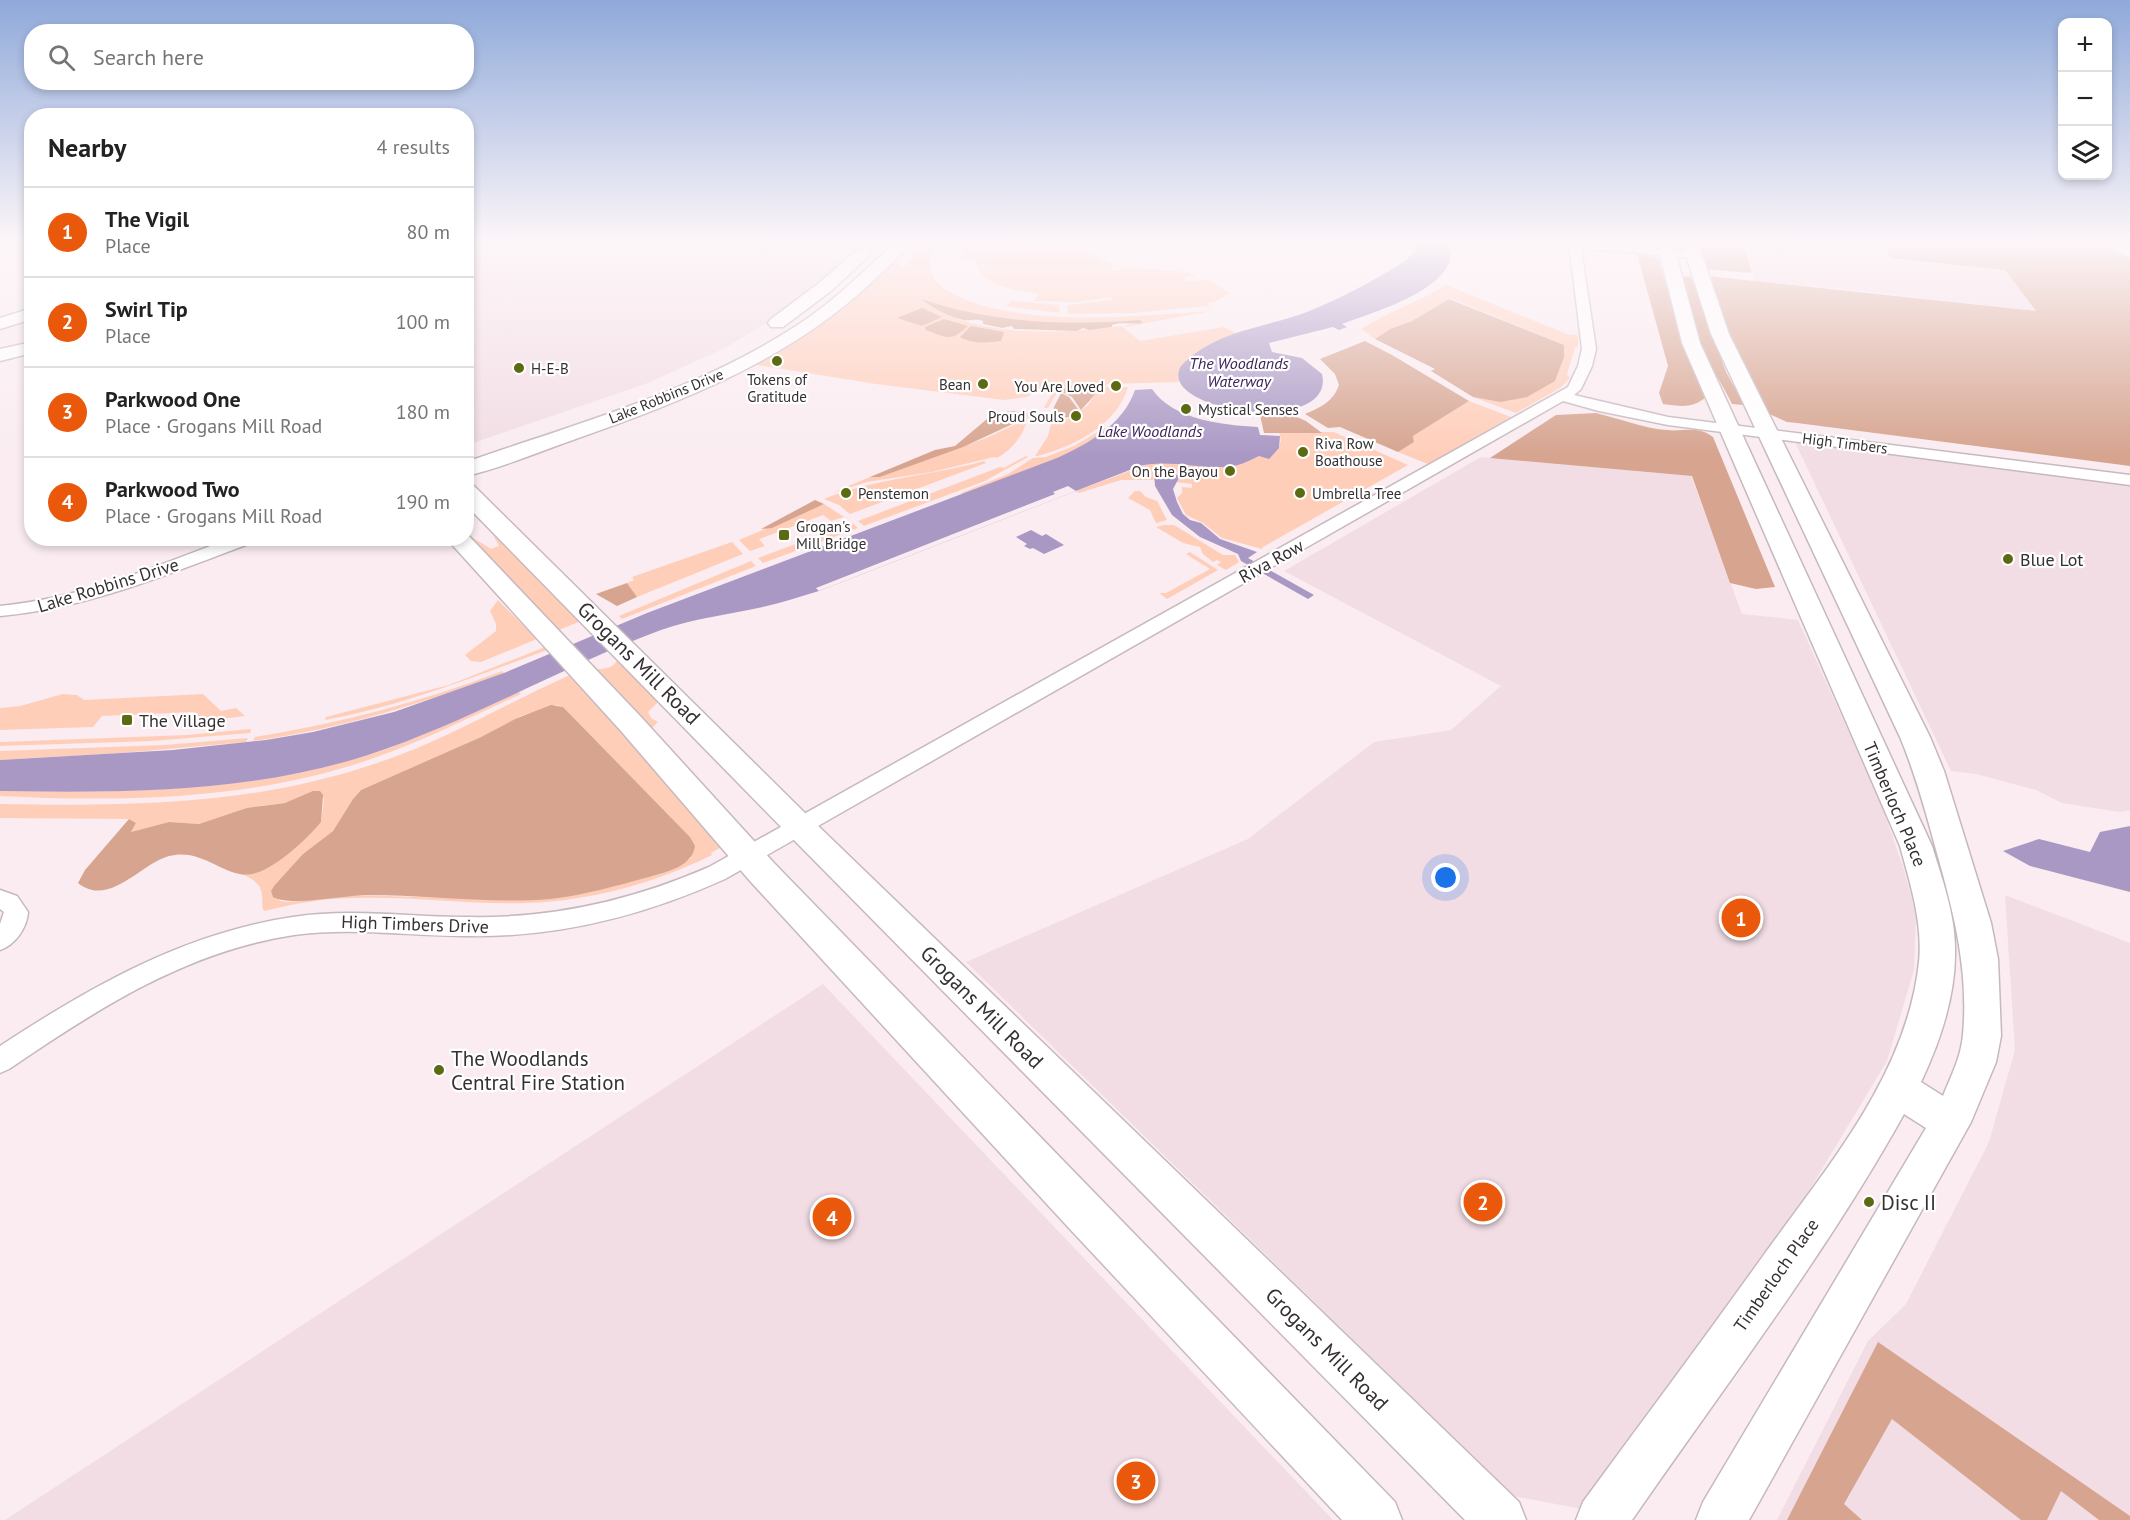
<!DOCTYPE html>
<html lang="en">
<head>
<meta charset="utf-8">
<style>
	body { margin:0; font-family:"PT Sans",sans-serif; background:#f2f2f2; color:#222 }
	.controls { position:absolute; right:18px; top:18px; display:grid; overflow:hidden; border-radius:12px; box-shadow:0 3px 9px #0003 }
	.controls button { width:54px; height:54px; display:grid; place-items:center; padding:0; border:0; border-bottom:2px solid #e0e0e0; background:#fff; color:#222; font:30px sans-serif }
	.you { position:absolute; left:1446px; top:878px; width:21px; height:21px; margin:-15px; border:4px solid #fff; border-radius:50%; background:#1a73e8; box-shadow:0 0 0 9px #1a73e833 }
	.badge { display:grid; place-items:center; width:39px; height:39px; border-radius:50%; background:#ea580c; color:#fff; font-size:20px; font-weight:700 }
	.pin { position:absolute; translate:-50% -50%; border:3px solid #fff; box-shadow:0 2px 6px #0006 }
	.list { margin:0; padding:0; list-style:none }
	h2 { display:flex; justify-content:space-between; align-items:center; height:78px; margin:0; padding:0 24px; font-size:26px }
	h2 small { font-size:20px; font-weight:400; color:#767676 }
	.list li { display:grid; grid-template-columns:39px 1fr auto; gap:18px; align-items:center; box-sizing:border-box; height:90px; padding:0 24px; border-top:2px solid #e0e0e0 }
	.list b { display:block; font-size:22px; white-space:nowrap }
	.list p { margin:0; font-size:20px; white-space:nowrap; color:#767676 }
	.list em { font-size:20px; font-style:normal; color:#767676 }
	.icon { flex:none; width:33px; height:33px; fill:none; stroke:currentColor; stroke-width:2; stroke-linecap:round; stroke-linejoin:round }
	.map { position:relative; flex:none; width:2130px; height:1520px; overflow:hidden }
	.search { position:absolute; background:#fff; box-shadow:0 3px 9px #0003; left:24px; top:24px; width:450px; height:66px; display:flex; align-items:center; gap:15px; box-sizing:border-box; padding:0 21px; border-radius:24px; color:#767676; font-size:22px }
	.panel { position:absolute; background:#fff; box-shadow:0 3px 9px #0003; left:24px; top:108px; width:450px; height:438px; border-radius:24px }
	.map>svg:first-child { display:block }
	.built { fill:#f2dde5 }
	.green { fill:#ffceb9; fill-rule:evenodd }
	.forest { fill:#d6a48f }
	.water { fill:#a998c4 }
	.pier { fill:#faecf1 }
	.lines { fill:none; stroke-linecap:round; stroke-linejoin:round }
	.street-casing { stroke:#c6b9be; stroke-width:3 }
	.secondary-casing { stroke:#c6b9be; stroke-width:3 }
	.primary-casing { stroke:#c6b9be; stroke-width:3 }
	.street { fill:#fff; fill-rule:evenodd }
	.secondary { fill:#fff; fill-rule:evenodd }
	.primary { fill:#fff; fill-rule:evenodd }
	.poi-dot { fill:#5b6a13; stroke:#fff; stroke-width:2 }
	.labels { text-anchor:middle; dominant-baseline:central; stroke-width:4.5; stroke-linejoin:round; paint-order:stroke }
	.far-poi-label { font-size:15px; fill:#353032; stroke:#fff; text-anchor:start }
	.far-street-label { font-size:15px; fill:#353032; stroke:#fff }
	.far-water-label { font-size:16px; font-style:italic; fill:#3b2258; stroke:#fff }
	.poi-label { font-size:18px; fill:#353032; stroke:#fff; text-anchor:start }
	.street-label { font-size:18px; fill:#353032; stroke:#fff }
	.near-street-label { font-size:21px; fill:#353032; stroke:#fff }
	.near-poi-label { font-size:21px; fill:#353032; stroke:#fff; text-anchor:start }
</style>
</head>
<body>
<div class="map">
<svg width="2130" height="1520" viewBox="0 0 2130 1520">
	<rect width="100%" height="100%" fill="#faecf1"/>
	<g class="built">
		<polygon points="466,243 867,243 796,305 727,347 648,383 467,445"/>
		<polygon points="1744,243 1885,243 1889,259 2005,270 2036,311 1835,288 1755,282"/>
		<polygon points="1794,440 2130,484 2130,810 2120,812 2062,803 2036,790 1976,774 1951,771"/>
		<polygon points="1481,457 1691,476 1742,614 1798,620 1882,806 1904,870 1916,915 1914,970 1887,1061 1795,1214 1582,1509 1513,1496 966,962 1248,839 1374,742 1451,730 1501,686 1284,571"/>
		<polygon points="2005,895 2130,943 2130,1520 1777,1520 1868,1341 1906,1304 1989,1142 2015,1050"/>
		<polygon points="823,984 1333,1520 5,1520 432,1240"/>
	</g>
	<g class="green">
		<path d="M923,243H938C926,261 928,278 945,289C1009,330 1137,316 1211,311L1126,327L1124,326L1142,322C1092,323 1043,326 994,318C970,314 947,306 923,301C979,339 1057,334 1122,326L1140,341L1224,327L1236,333C1214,342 1179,354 1179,382L1107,384L1106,387H1128C1117,425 1073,447 1037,456H1035L1048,436L1052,420L1080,418V416L1075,415L1088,405L1101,387H1060L1048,408H1044L1055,388H1040L1027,397L1004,400L876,384L744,363L831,310L839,311L895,262L903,269Z"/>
		<path d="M975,243H1067L1088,250L1087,253C1099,254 1104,264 1113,264L1110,270L1116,271L1126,267L1187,272L1196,276L1185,277L1186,281L1208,280L1230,293L1215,302L1207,303L1210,305L1207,306L1132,313L1068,314L1067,305L1113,300L1110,297L1077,302L1033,301L1039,294C1015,289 983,288 975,260L959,261L966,249Z"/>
		<path d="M1446,285L1567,334L1578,335V347L1575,348L1567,374L1570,378L1560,388L1516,413L1473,397L1500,402L1564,345L1455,300L1449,299L1412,321L1390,329L1375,339L1361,329C1388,312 1418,302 1446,285Z"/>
		<polygon points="1013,301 1059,305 1060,313 1005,306"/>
		<polygon points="1469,401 1511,417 1428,464 1398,452 1414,442 1413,436"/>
		<path d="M1015,411L1029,413C1025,433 1015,448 997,458L994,457L932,472L867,482L832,493L870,477H880L986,438L1014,425L1021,413Z"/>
		<path d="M1104,428L1107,429C1065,461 1012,477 963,495L961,493L1008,474L1033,458L1046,457L1074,446Z"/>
		<polygon points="1279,432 1334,432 1408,465 1263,547 1262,549 1222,538 1203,523 1186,515 1177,498 1182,493 1182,487 1192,488 1192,484 1176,482 1180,475 1168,471 1157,472 1153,480 1121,480 1079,493 1076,491 1151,463 1170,462 1224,467 1279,448 1281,440"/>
		<polygon points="1026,456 1028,457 985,481 864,526 858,521 1000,467 1004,468"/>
		<path d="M984,461L986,463L850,514L839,505L824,499C875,478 931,476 984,461Z"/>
		<polygon points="1135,491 1140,491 1146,497 1157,501 1167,520 1156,523 1150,510 1128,498"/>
		<polygon points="824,504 844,517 831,521 823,515 759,539 765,546 750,551 739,540"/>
		<polygon points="852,523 858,528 763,563 758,558"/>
		<polygon points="1164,525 1174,525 1223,555 1235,555 1239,562 1226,570 1217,565 1221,562 1217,560 1213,562 1203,554 1200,547 1183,543 1156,527"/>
		<polygon points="467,534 491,549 499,546 493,535 514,553 581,621 559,630"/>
		<polygon points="732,542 743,554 637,597 627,583 634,580 632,577"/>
		<polygon points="1190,552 1218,570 1167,599 1159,593 1166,593 1210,569 1186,554"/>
		<polygon points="751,561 756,566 622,619 619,616"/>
		<polygon points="498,600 537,639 481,662 471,661 465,655 496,631 496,624 490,611"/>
		<path d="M545,647L547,650C473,677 401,706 325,720L326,717L449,685Z"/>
		<path d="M618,658L660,700L648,712L651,718L658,722L652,728L596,669C605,669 615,668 618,658Z"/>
		<path d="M502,671L504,673C421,704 340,729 253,741L255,737C340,723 422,702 502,671Z"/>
		<path d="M570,675L723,846L711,853L712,855C655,883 591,901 527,903C470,905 412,896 354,898C323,898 293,904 264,911C261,906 263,902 262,896C262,882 249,877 237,872L251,874L280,859L321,822L324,798L260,806L199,824L169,822L131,832L136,823L129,819L0,818V804C134,806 254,806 383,761C448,739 507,703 570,675ZM557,705L563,707L690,837L691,858L676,868L657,874L588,893L549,899L510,900L356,895L288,902L280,901L271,891L303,854L333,831L353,799L361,790L481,737L521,716Z"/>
		<path d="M519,692L521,694C466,719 411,747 353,765C239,800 118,802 0,796V791C118,793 237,792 351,760C409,744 464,716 519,692Z"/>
		<polygon points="63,694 77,695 84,700 203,694 221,711 236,708 245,716 187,723 194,712 102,716 93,727 0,730 0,708 20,706"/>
		<polygon points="251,729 250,733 152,741 0,746 0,742 187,735"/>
		<polygon points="248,738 246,742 122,753 0,760 0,751 165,745"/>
	</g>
	<g class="forest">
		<polygon points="1697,243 1743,243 1752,273 1704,269"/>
		<polygon points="1886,243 2114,243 2130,251 2130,466 1797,423 1787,422 1767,413 1734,350 1707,276 2036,311 2005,270 1890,258"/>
		<path d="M1634,251L1650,254L1659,260L1680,336L1705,398C1691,409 1680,406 1663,404L1659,393L1668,366L1638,257Z"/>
		<path d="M1678,276L1691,277L1726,372L1744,405L1732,404C1722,383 1708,364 1698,343C1689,322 1685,298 1678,276Z"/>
		<path d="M921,299C993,323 1064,326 1140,320L1142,323C1132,325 1121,321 1112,325V327L1089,330L1083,328L1077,331L1014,329L1012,326L1002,328L983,324V321C976,318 971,321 964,320C949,317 933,308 921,299Z"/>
		<polygon points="1449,299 1564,345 1564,357 1555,381 1527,397 1500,402 1473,397 1431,371 1435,369 1375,339 1390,329 1412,321"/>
		<polygon points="922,308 942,317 922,326 897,318"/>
		<path d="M944,319L968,326C951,342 947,338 926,330L925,327Z"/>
		<path d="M971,326L1004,332L1001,341C987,343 972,344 960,337Z"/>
		<path d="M1365,341L1392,355L1469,401L1413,436L1414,442L1398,452L1340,427L1328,428L1305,414C1321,407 1333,402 1339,385L1335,374L1320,359Z"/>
		<polygon points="1066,386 1101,388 1081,410 1072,397 1062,392"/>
		<polygon points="1061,393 1069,397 1078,409 1070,415 1075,417 1052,418 1054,407"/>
		<polygon points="1015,411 1022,414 1019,421 963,447 880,477 870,477 935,450 955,446 994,413"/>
		<polygon points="1288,413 1306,421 1322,433 1264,433 1260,415"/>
		<path d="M1596,413C1618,418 1646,429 1667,430C1685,432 1697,425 1713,437L1775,587L1756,589L1730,583L1692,476L1490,458L1556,415Z"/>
		<polygon points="815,500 824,504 772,528 761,529"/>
		<polygon points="627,583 637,597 617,606 596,594"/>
		<path d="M551,705L563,707L690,837L695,846C692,867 666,872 649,877C616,886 584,895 551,899C490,904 428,895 367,895C345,895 290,907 273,897L271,891L274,886L303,854L333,831L353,799L361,790L481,737L515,719Z"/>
		<path d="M313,791H320L323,795L321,822C307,839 274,870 252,874C225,879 203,847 169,856C140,864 109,908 78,883L85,870L129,819L136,823L131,832L169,822L199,824L247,808L285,803Z"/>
		<polygon points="1878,1342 2130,1516 2130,1520 2099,1520 2061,1491 2047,1520 2021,1520 1892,1419 1844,1504 1862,1520 1787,1520"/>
	</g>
	<g class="water">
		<path d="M1418,243H1448C1467,286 1371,313 1342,324L1347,327L1339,330L1333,327L1269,343L1272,352L1302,358L1322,374C1337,437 1154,412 1181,366C1213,331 1264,328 1307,312C1340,299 1375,280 1405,261L1414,252Z"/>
		<path d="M1152,389C1173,420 1223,425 1258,427L1260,435L1280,436L1279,448L1269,459L1259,456C1252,459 1245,463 1238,465C1206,472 1172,458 1140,466L819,591C801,596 784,602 767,606C731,614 695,618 661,630C561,667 469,722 368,755C250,793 123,793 0,791V760L173,750L266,740L313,732L394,712L504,673L647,613L1057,458C1089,443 1123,425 1135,390Z"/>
		<polygon points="1166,471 1180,476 1173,489 1177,502 1183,514 1190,520 1201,523 1220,539 1257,552 1248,558 1314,595 1308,599 1241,561 1238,554 1200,537 1172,515 1155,486 1154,474"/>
		<polygon points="1031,530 1042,536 1046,534 1064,545 1044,554 1033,548 1030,549 1024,546 1027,544 1016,537"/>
		<polygon points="2130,826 2130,892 2030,866 2003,851 2039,839 2090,852 2100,832"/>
	</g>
	<polygon class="pier" points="1068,486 1076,491 819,591 816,588 1055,494 1053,492"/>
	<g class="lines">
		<g class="street-casing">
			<g id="street">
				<path d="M1569,243H1602L1694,252L1700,255L1694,258L1581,248L1596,349L1592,366L1581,389L1574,395L1668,417L2130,475V485L1668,425L1599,411L1563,401L725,879C643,916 557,938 466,936C409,936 351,927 294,935C187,951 97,1009 9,1069L0,1073V1046C90,987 184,933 293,917C350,908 408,917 466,917C551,919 631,901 709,867L1568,387L1578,366L1582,349Z"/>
				<path d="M231,538H256L254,542C170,573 90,608 0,616V606C82,598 155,567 231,538Z"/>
				<path d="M0,890L17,896L28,912C27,928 15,945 0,950V924L4,912L0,909Z"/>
			</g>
		</g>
		<g class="secondary-casing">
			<g id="secondary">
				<path d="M894,243H911C900,257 885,269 872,282C785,363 680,402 570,441C536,453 501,468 466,476V462C578,423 696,391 796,326C832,303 863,272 894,243Z"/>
				<path d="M1657,243H1673L1700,343L1932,846C1942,879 1955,914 1955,949C1956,995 1940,1042 1921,1082L1943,1096C1951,1076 1961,1057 1963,1035C1969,968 1953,910 1935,846C1925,809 1915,773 1900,737L1711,334L1682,243H1698L1729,334L1930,737L1944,771L1991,923L1998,959L2001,1036L1996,1062L1971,1122L1749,1520H1696L1703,1502L1926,1128L1904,1114C1825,1256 1724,1387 1632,1520H1576L1583,1502C1643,1420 1704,1339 1763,1256C1827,1167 1907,1075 1919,962C1923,923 1910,883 1900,846L1682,343Z"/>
				<polygon points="863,248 869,250 871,253 869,256 831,291 783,327 771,327 768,323 771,319 819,283 857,250"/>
				<polygon points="32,308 32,319 0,329 0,318"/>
				<polygon points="32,342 32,353 0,361 0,349"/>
				<polygon points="466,484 474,486 811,819 1519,1502 1526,1520 1465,1520 789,835 466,505"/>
				<polygon points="466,533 641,717 774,863 1395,1502 1402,1520 1342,1520 1068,1227 750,881 621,731 446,538 466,538"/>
			</g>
		</g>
		<g class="primary-casing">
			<polygon id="primary" points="2104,243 2130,245 2130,257 2107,247"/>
		</g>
		<use href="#street" class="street"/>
		<use href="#secondary" class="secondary"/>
		<use href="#primary" class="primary"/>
	</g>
	<linearGradient id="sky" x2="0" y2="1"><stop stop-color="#8fa9da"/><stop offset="0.53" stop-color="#fdf6f9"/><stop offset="1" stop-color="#fdf6f9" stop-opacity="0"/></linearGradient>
	<rect width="2130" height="456" fill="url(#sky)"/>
	<g class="poi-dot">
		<circle cx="777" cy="361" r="6"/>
		<circle cx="519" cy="368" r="6"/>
		<circle cx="983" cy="384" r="6"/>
		<circle cx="1116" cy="386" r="6"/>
		<circle cx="1186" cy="409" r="6"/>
		<circle cx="1076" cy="416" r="6"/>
		<circle cx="1303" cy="452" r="6"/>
		<circle cx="1230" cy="471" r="6"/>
		<circle cx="846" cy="493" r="6"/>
		<circle cx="1300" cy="493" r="6"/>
		<rect x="778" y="529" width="12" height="12" rx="3"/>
		<circle cx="2008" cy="559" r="6"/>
		<rect x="121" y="714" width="12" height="12" rx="3"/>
		<circle cx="439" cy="1070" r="6"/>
		<circle cx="1869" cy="1202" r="6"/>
	</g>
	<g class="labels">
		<g class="far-poi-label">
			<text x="531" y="368">H-E-B</text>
			<text x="777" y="379" text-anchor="middle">Tokens of<tspan x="777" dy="17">Gratitude</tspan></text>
			<text x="971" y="384" text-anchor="end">Bean</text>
			<text x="1104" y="386" text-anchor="end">You Are Loved</text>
			<text x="1198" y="409">Mystical Senses</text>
			<text x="1064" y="416" text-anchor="end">Proud Souls</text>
			<text x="1315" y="443">Riva Row<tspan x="1315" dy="17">Boathouse</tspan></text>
			<text x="1218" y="471" text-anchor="end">On the Bayou</text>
			<text x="858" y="493">Penstemon</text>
			<text x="1312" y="493">Umbrella Tree</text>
			<text x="796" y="526">Grogan's<tspan x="796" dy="17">Mill Bridge</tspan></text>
		</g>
		<g class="far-street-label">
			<text transform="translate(666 396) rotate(-22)">Lake Robbins Drive</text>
			<text transform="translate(1845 443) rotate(7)">High Timbers</text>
		</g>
		<g class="far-water-label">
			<text x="1239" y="363">The Woodlands<tspan x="1239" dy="18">Waterway</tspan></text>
			<text x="1150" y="431">Lake Woodlands</text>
		</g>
		<g class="poi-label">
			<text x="2020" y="559">Blue Lot</text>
			<text x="139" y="720">The Village</text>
		</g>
		<g class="street-label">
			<text transform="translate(1271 561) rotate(-29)">Riva Row</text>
			<text transform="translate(108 585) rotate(-17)">Lake Robbins Drive</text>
			<text transform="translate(1895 804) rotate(67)">Timberloch Place</text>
			<text transform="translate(415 924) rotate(2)">High Timbers Drive</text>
			<text transform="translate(1776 1275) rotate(-55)">Timberloch Place</text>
		</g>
		<g class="near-street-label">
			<text transform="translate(639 663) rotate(45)">Grogans Mill Road</text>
			<text transform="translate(982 1007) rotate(45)">Grogans Mill Road</text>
			<text transform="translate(1327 1349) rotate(45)">Grogans Mill Road</text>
		</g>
		<g class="near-poi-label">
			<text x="451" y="1058">The Woodlands<tspan x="451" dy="24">Central Fire Station</tspan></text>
			<text x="1881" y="1202">Disc II</text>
		</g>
	</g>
</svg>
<div class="controls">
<button>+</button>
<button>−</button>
<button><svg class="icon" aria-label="layers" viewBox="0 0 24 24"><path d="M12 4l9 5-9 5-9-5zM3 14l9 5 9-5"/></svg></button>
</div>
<div class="you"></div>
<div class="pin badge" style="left:1741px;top:918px">1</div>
<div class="pin badge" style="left:1483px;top:1202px">2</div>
<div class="pin badge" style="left:1136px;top:1481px">3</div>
<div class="pin badge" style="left:832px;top:1217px">4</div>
<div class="search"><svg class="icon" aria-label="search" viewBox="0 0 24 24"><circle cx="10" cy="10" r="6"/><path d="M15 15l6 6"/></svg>Search here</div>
<section class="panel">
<h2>Nearby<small>4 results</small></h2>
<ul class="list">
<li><span class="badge">1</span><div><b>The Vigil</b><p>Place</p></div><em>80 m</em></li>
<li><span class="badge">2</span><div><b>Swirl Tip</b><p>Place</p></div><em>100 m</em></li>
<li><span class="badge">3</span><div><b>Parkwood One</b><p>Place · Grogans Mill Road</p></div><em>180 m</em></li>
<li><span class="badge">4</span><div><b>Parkwood Two</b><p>Place · Grogans Mill Road</p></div><em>190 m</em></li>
</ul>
</section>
</div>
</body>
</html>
